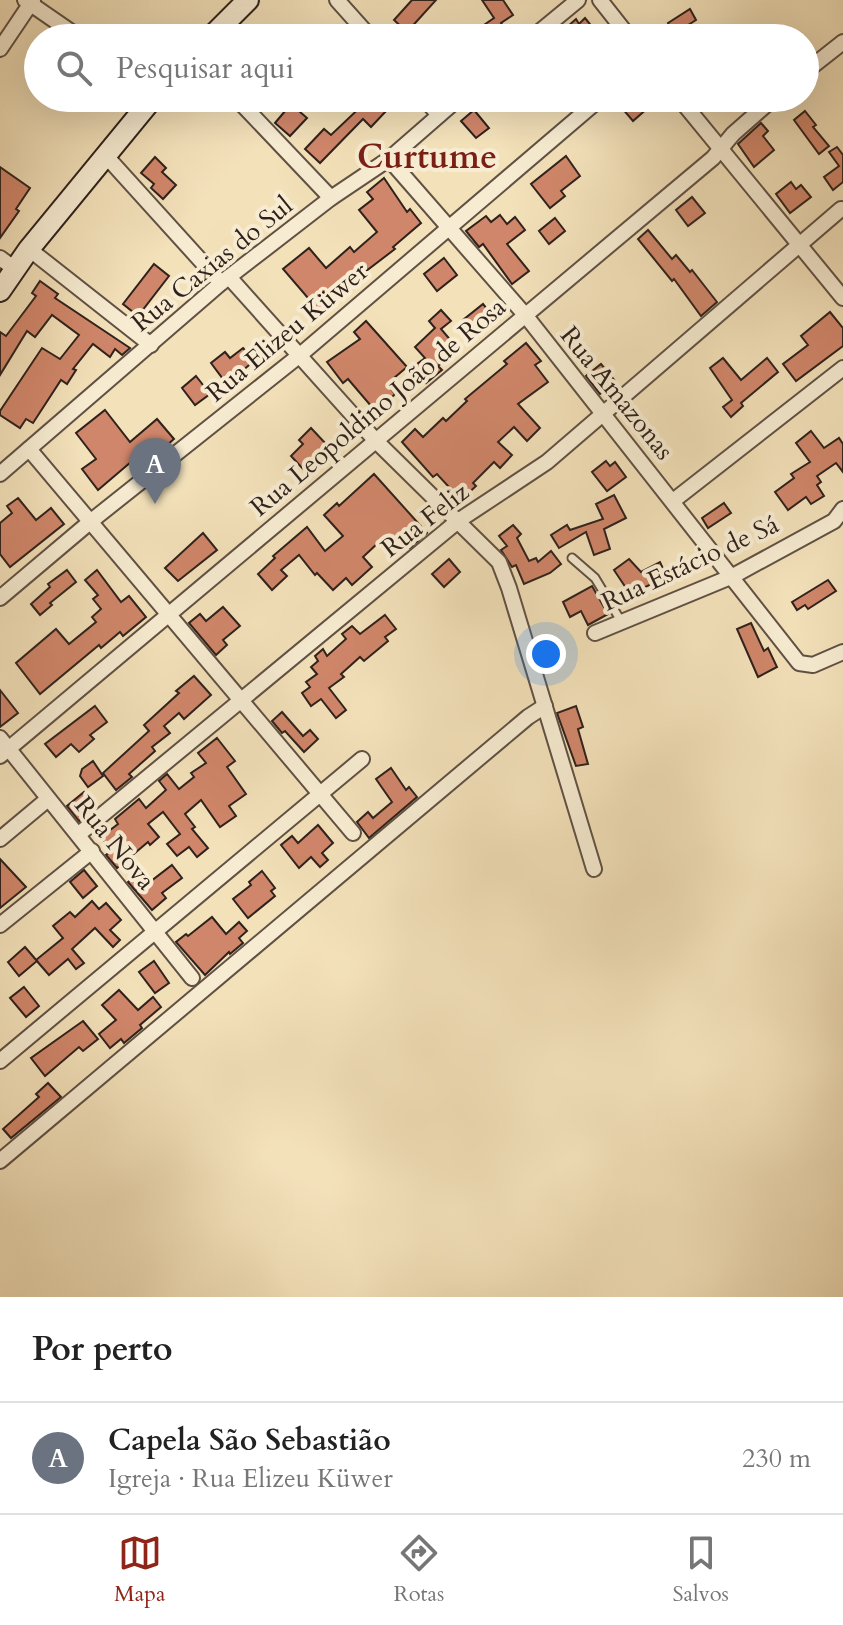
<!DOCTYPE html>
<html lang="pt">
<head>
<meta charset="utf-8">
<style>
	body { margin:0; font-family:Cardo,serif; background:#f6f6f6; color:#222 }
	.you { position:absolute; left:546px; top:654px; width:28px; height:28px; margin:-20px; border:6px solid #fff; border-radius:50%; background:#1a73e8; box-shadow:0 0 0 12px #1a73e833 }
	.badge { display:grid; place-items:center; width:52px; height:52px; border-radius:50%; background:#8f2418; color:#fff; font-size:26px; font-weight:700 }
	.pin { position:absolute; translate:-50% -66px; filter:drop-shadow(0 2px 4px #0008) }
	.pin::after { content:''; position:absolute; top:42px; width:28px; height:24px; background:inherit; clip-path:polygon(0 0,100% 0,50% 100%) }
	.list { margin:0; padding:0; list-style:none }
	h2 { display:flex; justify-content:space-between; align-items:center; height:104px; margin:0; padding:0 32px; font-size:34px }
	h2 small { font-size:26px; font-weight:400; color:#767676 }
	.list li { display:grid; grid-template-columns:52px 1fr auto; gap:24px; align-items:center; box-sizing:border-box; height:112px; padding:0 32px; border-top:2px solid #e0e0e0 }
	.list b { display:block; font-size:30px; white-space:nowrap }
	.list p { margin:0; font-size:26px; white-space:nowrap; color:#767676 }
	.list em { font-size:26px; font-style:normal; color:#767676 }
	.icon { flex:none; width:44px; height:44px; fill:none; stroke:currentColor; stroke-width:2; stroke-linecap:round; stroke-linejoin:round }
	.map { position:relative; flex:none; width:843px; height:1297px; overflow:hidden }
	.search { position:absolute; background:#fff; box-shadow:0 8px 32px #0002; left:24px; right:24px; top:24px; height:88px; display:flex; align-items:center; gap:20px; box-sizing:border-box; padding:0 28px; border-radius:44px; color:#767676; font-size:30px }
	.sheet { height:216px; background:#fff }
	nav { display:flex; justify-content:space-around; align-items:center; box-sizing:border-box; height:112px; border-top:2px solid #e0e0e0; background:#fff; font-size:22px; color:#767676 }
	nav a { display:grid; justify-items:center; gap:4px }
	nav .on { color:#8f2418 }
	.map>svg:first-child { display:block }
	.building { fill:#d0866a; stroke:#2f211c; stroke-width:2 }
	.lines { fill:none; stroke-linecap:round; stroke-linejoin:round }
	.lane-casing { stroke:#605144; stroke-width:11 }
	.street-casing { stroke:#605144; stroke-width:18 }
	.secondary-casing { stroke:#2f211c; stroke-width:24 }
	.lane { stroke:#f7ecd2; stroke-width:7 }
	.street { stroke:#f7ecd2; stroke-width:14 }
	.secondary { stroke:#f7ecd2; stroke-width:20 }
	.labels { text-anchor:middle; dominant-baseline:central; stroke-width:8; stroke-linejoin:round; paint-order:stroke }
	.street-label { font-size:26px; fill:#2f211c; stroke:#f7ecd2 }
	.district-label { font-size:34px; font-weight:bold; fill:#7a1f14; stroke:#f7ecd2 }
</style>
</head>
<body>
<div class="map">
<svg width="843" height="1297" viewBox="0 0 843 1297">
	<rect width="100%" height="100%" fill="#f3e1ba"/>
	<filter id="stains"><feTurbulence type="fractalNoise" baseFrequency=".0025" numOctaves="4"/><feColorMatrix values="0 0 0 0 .2 0 0 0 0 .09 0 0 0 0 .02 0 0 0 .5 -.17"/></filter>
	<radialGradient id="worn" r=".72"><stop offset=".6" stop-color="#630" stop-opacity="0"/><stop offset="1" stop-color="#630" stop-opacity=".3"/></radialGradient>
	<g class="building">
		<polygon points="412,0 436,0 407,32 394,20"/>
		<polygon points="482,0 503,0 513,15 501,23 509,34 504,38 465,38 494,18"/>
		<polygon points="690,9 696,20 674,34 668,23"/>
		<polygon points="585,18 594,29 601,38 577,38 567,27 576,19 579,24"/>
		<polygon points="370,98 374,98 387,110 371,127 363,119 320,163 305,149 324,129 331,135"/>
		<polygon points="632,98 644,98 650,106 633,121 621,107"/>
		<polygon points="291,104 307,118 290,136 275,123"/>
		<polygon points="474,110 489,128 476,138 461,121"/>
		<polygon points="805,111 816,125 813,127 829,146 819,154 794,120"/>
		<polygon points="761,123 768,131 763,136 774,150 754,167 738,144"/>
		<polygon points="837,147 843,155 843,182 833,190 824,177 839,166 829,152"/>
		<polygon points="566,156 580,176 561,191 565,196 550,208 531,184"/>
		<polygon points="155,157 166,168 162,172 176,185 163,199 151,188 154,184 141,173"/>
		<polygon points="0,167 30,188 16,209 19,211 0,238"/>
		<polygon points="384,178 407,212 410,209 421,223 393,247 395,249 357,278 320,312 283,269 309,248 326,268 350,247 354,252 377,232 359,210 373,199 367,192"/>
		<polygon points="791,182 796,189 801,185 811,197 790,213 776,194"/>
		<polygon points="692,197 705,213 688,226 676,210"/>
		<polygon points="500,215 507,224 515,217 525,230 507,244 529,271 512,284 483,244 479,247 466,231 486,216 491,222"/>
		<polygon points="555,218 565,231 549,244 539,231"/>
		<polygon points="648,230 672,259 676,255 690,272 692,270 717,302 701,316 674,279 672,281 638,239"/>
		<polygon points="444,258 457,275 437,291 424,274"/>
		<polygon points="154,264 169,276 138,316 123,304"/>
		<polygon points="40,281 58,294 55,298 130,348 122,355 115,349 110,357 93,344 73,369 76,370 67,384 61,380 33,423 26,419 20,428 0,415 0,411 42,348 60,359 79,335 52,315 35,337 27,331 0,375 0,332 6,336 36,296 32,293"/>
		<polygon points="483,304 496,320 477,336 463,320"/>
		<polygon points="441,310 451,321 441,329 458,349 438,366 442,370 426,383 413,367 425,358 415,347 435,328 429,321"/>
		<polygon points="830,312 843,328 843,346 796,381 783,364 808,345 801,336"/>
		<polygon points="366,321 407,367 387,384 395,394 377,413 348,379 343,383 327,362 360,339 354,332"/>
		<polygon points="526,343 541,361 535,365 548,382 518,404 540,428 527,441 514,427 498,442 512,455 500,468 494,462 473,483 476,486 461,500 437,474 433,477 402,442 415,429 423,437 443,418 446,421 467,401 465,399 507,364 504,361"/>
		<polygon points="243,348 254,361 242,371 239,367 223,379 211,363 225,352 230,358"/>
		<polygon points="723,358 741,380 767,358 778,372 741,403 743,406 731,417 723,407 732,400 710,368"/>
		<polygon points="601,364 615,381 600,394 586,376"/>
		<polygon points="196,376 210,394 195,405 182,388"/>
		<polygon points="105,410 130,442 157,419 174,439 160,451 156,446 147,454 145,450 98,490 82,469 96,459 76,433"/>
		<polygon points="311,428 327,445 304,470 291,456 303,444 299,440"/>
		<polygon points="811,431 824,448 839,438 843,444 843,472 836,463 817,476 821,482 817,485 824,496 811,504 806,497 788,510 775,492 794,478 791,474 810,462 796,443"/>
		<polygon points="606,461 610,466 615,462 626,477 607,491 592,472"/>
		<polygon points="374,474 427,533 410,548 402,538 387,551 379,542 363,557 372,567 352,585 346,578 333,590 317,573 315,575 299,555 281,570 287,576 272,590 258,574 275,558 273,556 307,527 325,551 343,536 324,515 337,503 339,506"/>
		<polygon points="614,495 626,518 604,529 610,549 594,555 586,532 559,548 551,535 567,525 570,530 603,519 596,504"/>
		<polygon points="18,498 36,520 51,508 64,524 10,567 0,554 0,523 12,513 7,506"/>
		<polygon points="724,503 731,513 708,528 702,518"/>
		<polygon points="513,525 521,534 517,538 529,561 536,558 538,562 551,551 561,564 550,573 524,584 516,565 512,567 501,550 507,546 499,536"/>
		<polygon points="203,533 217,550 178,581 165,568"/>
		<polygon points="449,559 460,572 444,587 432,574"/>
		<polygon points="629,559 641,572 660,562 667,577 630,594 614,570"/>
		<polygon points="67,570 76,582 50,603 52,605 40,615 31,604 50,587 48,584"/>
		<polygon points="97,570 121,602 129,596 146,617 123,636 120,632 101,648 99,645 40,694 16,663 56,629 69,644 96,622 92,617 101,609 93,599 98,595 85,580"/>
		<polygon points="828,580 836,591 808,609 805,605 797,610 792,602"/>
		<polygon points="592,586 608,614 588,625 581,611 570,617 563,602"/>
		<polygon points="223,607 240,626 223,640 227,645 216,655 189,623 200,614 206,621"/>
		<polygon points="385,615 396,629 385,637 388,641 364,661 360,657 341,674 344,677 329,688 346,710 336,718 321,699 311,706 302,693 310,687 306,682 317,674 311,667 318,661 315,656 323,649 327,656 346,639 342,634 352,626 360,634"/>
		<polygon points="751,623 764,651 768,648 777,667 758,677 737,629"/>
		<polygon points="194,676 211,695 184,719 179,713 164,726 170,733 152,747 155,751 129,774 132,777 116,790 103,773 149,731 144,725 179,693 176,691"/>
		<polygon points="0,690 18,713 0,727"/>
		<polygon points="95,706 107,722 90,735 94,739 79,752 71,744 56,757 45,744"/>
		<polygon points="576,706 583,727 578,729 588,764 576,766 557,713"/>
		<polygon points="282,712 303,736 310,730 318,739 304,752 285,731 282,733 272,721"/>
		<polygon points="217,738 235,761 227,767 246,794 229,806 236,816 220,827 201,800 185,814 195,827 192,829 208,848 197,857 189,847 177,856 167,844 180,834 163,812 148,824 159,837 150,845 148,842 117,868 106,855 111,851 101,837 118,824 115,819 139,799 146,808 166,790 159,781 167,774 179,789 194,777 191,773 206,763 198,753"/>
		<polygon points="93,761 103,776 88,787 80,776 82,769"/>
		<polygon points="391,768 406,790 409,787 417,797 369,838 357,822 368,812 373,818 392,802 376,779"/>
		<polygon points="84,792 96,807 79,821 67,806"/>
		<polygon points="318,825 333,843 322,853 328,860 320,867 311,857 299,868 281,845 292,836 298,843"/>
		<polygon points="0,859 26,887 0,908"/>
		<polygon points="172,865 182,878 162,893 166,898 152,910 128,882 142,870 151,881"/>
		<polygon points="84,870 97,886 83,898 70,882"/>
		<polygon points="262,871 275,888 271,891 275,896 248,918 233,899 251,885 249,882"/>
		<polygon points="92,901 99,909 106,903 121,920 110,930 120,940 113,947 95,928 72,949 84,963 76,969 68,959 49,975 36,960 63,938 53,926 70,912 75,917"/>
		<polygon points="212,917 226,934 239,922 247,931 239,938 243,943 230,954 229,952 205,975 176,942 186,934 188,936"/>
		<polygon points="25,947 37,961 19,976 8,962"/>
		<polygon points="154,961 169,983 155,993 139,972"/>
		<polygon points="24,987 39,1006 26,1017 10,998"/>
		<polygon points="119,990 138,1010 153,997 161,1007 140,1025 142,1028 124,1043 121,1039 110,1048 99,1034 116,1020 102,1005"/>
		<polygon points="83,1021 98,1039 83,1051 79,1047 45,1076 31,1058"/>
		<polygon points="48,1083 61,1097 11,1138 3,1129 39,1097 36,1094"/>
	</g>
	<g class="lines">
		<g class="lane-casing">
			<polyline id="lane" points="572,558 595,578 621,621"/>
		</g>
		<g class="street-casing">
			<g id="street">
				<polyline points="25,0 80,38"/>
				<polyline points="337,0 371,38"/>
				<polyline points="600,0 630,38"/>
				<polyline points="532,38 578,0"/>
				<polyline points="0,49 33,0"/>
				<polyline points="805,72 843,42"/>
				<polyline points="236,98 331,198"/>
				<polyline points="424,98 439,115"/>
				<polyline points="679,98 843,298"/>
				<polyline points="106,156 221,283"/>
				<polyline points="389,159 526,316 799,663 813,665 843,652"/>
				<polyline points="29,249 151,345"/>
				<polyline points="0,258 15,269"/>
				<polyline points="229,277 376,441 499,562 509,588 594,869"/>
				<polyline points="29,449 353,833"/>
				<polyline points="0,474 221,283 331,198 389,159 459,98"/>
				<polyline points="673,501 843,368"/>
				<polyline points="0,598 90,522 300,355 601,98"/>
				<polyline points="595,633 733,576 834,521 843,509"/>
				<polyline points="0,738 192,978"/>
				<polyline points="0,756 713,158 733,134 774,98"/>
				<polyline points="79,834 458,521 547,462 841,209"/>
				<polyline points="0,839 48,799"/>
				<polyline points="0,925 92,851"/>
				<polyline points="0,1061 362,759"/>
				<polyline points="0,1161 528,717 545,706"/>
			</g>
		</g>
		<g class="secondary-casing">
			<g id="secondary">
				<polyline points="210,38 248,0"/>
				<polyline points="0,291 29,249 153,98"/>
			</g>
		</g>
		<use href="#lane" class="lane"/>
		<use href="#street" class="street"/>
		<use href="#secondary" class="secondary"/>
	</g>
	<g class="labels">
		<g class="street-label">
			<text transform="translate(212 264) rotate(-39)">Rua Caxias do Sul</text>
			<text transform="translate(287 332) rotate(-40)">Rua Elizeu Küwer</text>
			<text transform="translate(617 393) rotate(51)">Rua Amazonas</text>
			<text transform="translate(378 407) rotate(-40)">Rua Leopoldino João de Rosa</text>
			<text transform="translate(425 520) rotate(-38)">Rua Feliz</text>
			<text transform="translate(690 563) rotate(-25)">Rua Estácio de Sá</text>
			<text transform="translate(115 843) rotate(51)">Rua Nova</text>
		</g>
		<g class="district-label">
			<text x="427" y="157">Curtume</text>
		</g>
	</g>
	<rect width="100%" height="100%" filter="url(#stains)"/>
	<rect width="100%" height="100%" fill="url(#worn)"/>
</svg>
<div class="you"></div>
<div class="pin badge" style="left:155px;top:504px;background:#6b7280">A</div>
<div class="search"><svg class="icon" aria-label="search" viewBox="0 0 24 24"><circle cx="10" cy="10" r="6"/><path d="M15 15l6 6"/></svg>Pesquisar aqui</div>
</div>
<section class="sheet">
<h2>Por perto<small></small></h2>
<ul class="list">
<li><span class="badge" style="background:#6b7280">A</span><div><b>Capela São Sebastião</b><p>Igreja · Rua Elizeu Küwer</p></div><em>230 m</em></li>
</ul>
</section>
<nav>
<a class="on"><svg class="icon" aria-label="map" viewBox="0 0 24 24"><path d="M3 6l6-2 6 2 6-2v14l-6 2-6-2-6 2zM9 4v14M15 6v14"/></svg>Mapa</a>
<a><svg class="icon" aria-label="directions" viewBox="0 0 24 24"><path d="M12 3l9 9-9 9-9-9zM9 14v-3h6M13 9l2 2-2 2"/></svg>Rotas</a>
<a><svg class="icon" aria-label="saved" viewBox="0 0 24 24"><path d="M7 4h10v16l-5-4-5 4z"/></svg>Salvos</a>
</nav>
</body>
</html>
